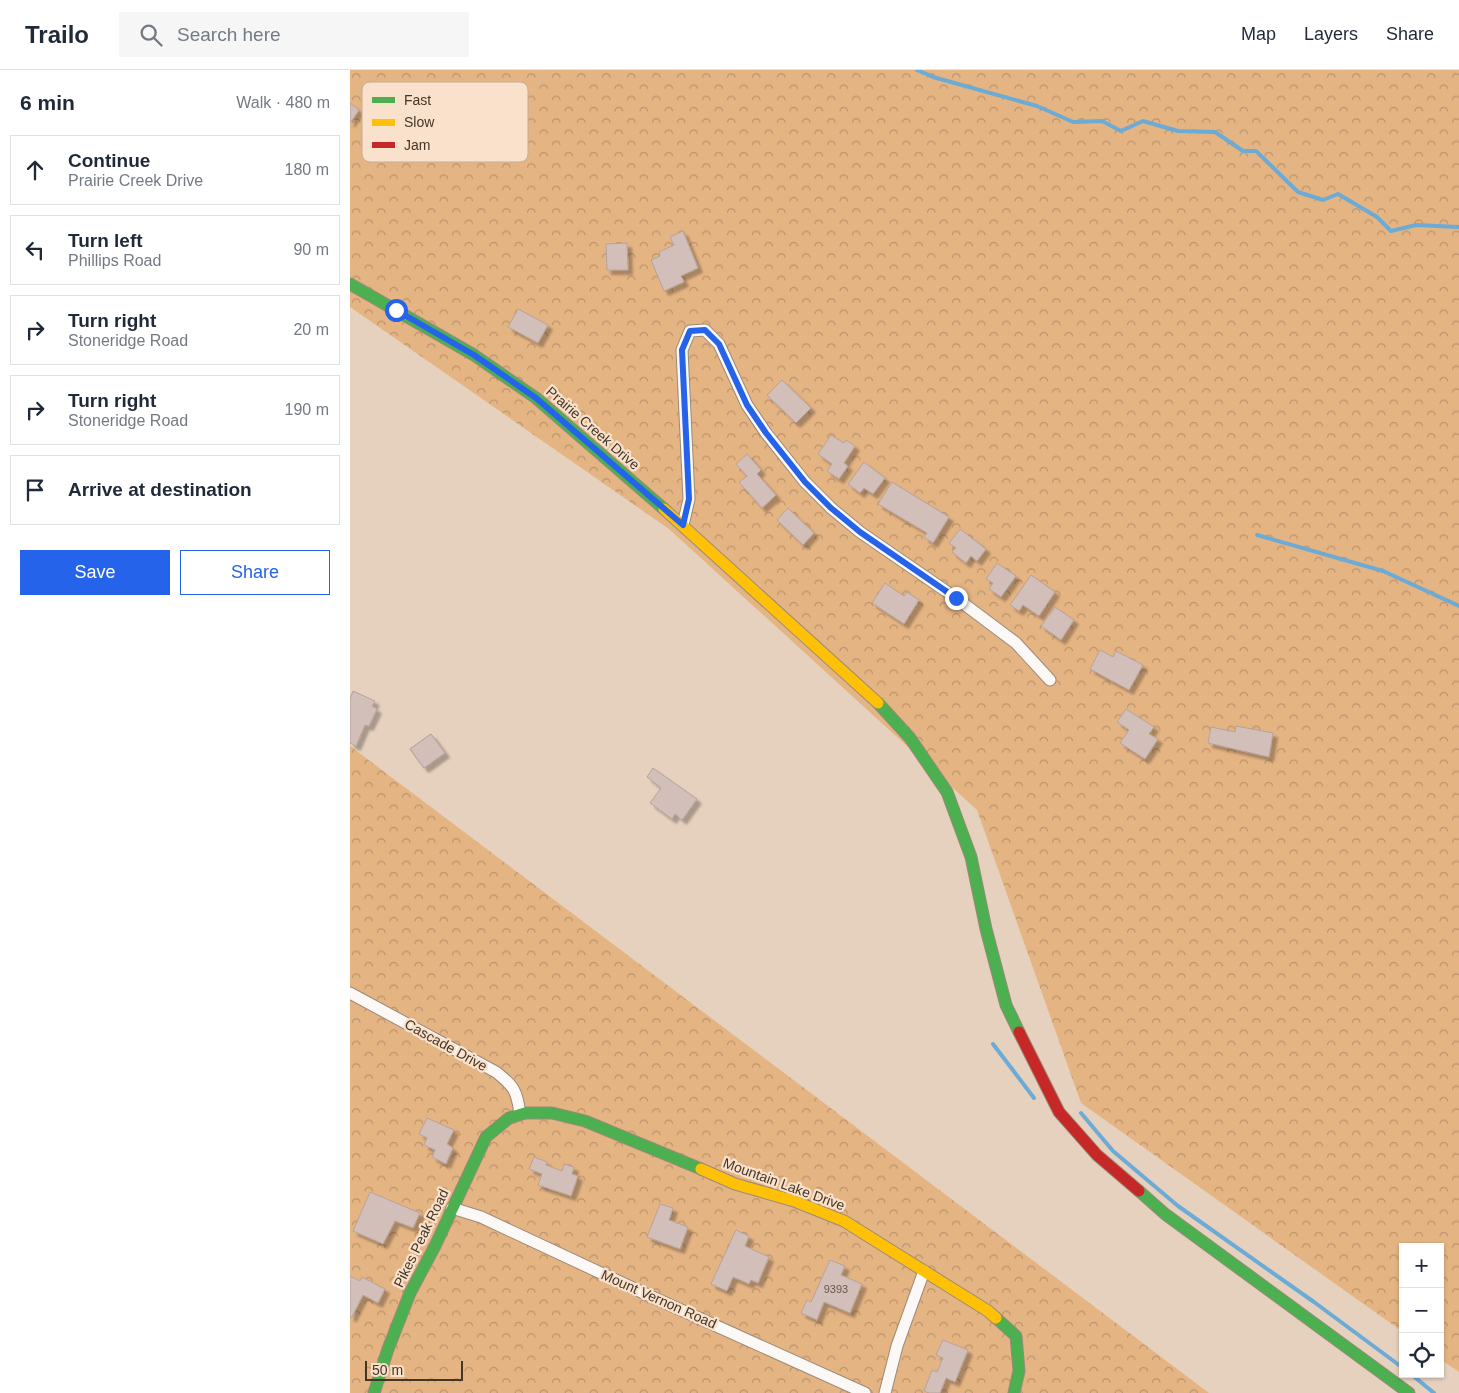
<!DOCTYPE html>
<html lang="en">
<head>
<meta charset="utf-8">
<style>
	body { margin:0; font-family:Helvetica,sans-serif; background:#f6f6f7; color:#1f2937 }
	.controls { position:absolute; right:15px; bottom:15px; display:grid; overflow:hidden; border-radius:0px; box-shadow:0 1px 4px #0004 }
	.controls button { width:45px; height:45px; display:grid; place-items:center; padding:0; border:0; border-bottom:1px solid #e0e1e3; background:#fff; color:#1f2937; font:25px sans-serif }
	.scale { position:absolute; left:15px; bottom:12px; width:98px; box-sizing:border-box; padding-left:5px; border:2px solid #453526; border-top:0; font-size:14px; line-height:18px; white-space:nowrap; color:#453526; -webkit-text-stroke:4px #f9e1cb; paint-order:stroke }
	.stop { position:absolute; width:15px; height:15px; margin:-11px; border:4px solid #2563eb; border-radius:50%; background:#fff }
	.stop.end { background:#2563eb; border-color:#fff; box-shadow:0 1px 5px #0008 }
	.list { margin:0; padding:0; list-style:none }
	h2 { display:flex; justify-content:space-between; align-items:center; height:65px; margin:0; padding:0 20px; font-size:21px }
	h2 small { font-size:16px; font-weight:400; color:#747a83 }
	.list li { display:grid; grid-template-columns:32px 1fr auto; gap:15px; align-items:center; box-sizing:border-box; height:70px; margin:0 10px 10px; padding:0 10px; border:1px solid #e0e1e3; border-radius:0px }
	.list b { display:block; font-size:19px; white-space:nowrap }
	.list p { margin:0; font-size:16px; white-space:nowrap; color:#747a83 }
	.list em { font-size:16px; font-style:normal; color:#747a83 }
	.actions { display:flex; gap:10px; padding:15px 20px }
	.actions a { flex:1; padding:11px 0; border:1px solid #2563eb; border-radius:0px; text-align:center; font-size:18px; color:#2563eb }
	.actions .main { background:#2563eb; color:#fff }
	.icon { flex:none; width:28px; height:28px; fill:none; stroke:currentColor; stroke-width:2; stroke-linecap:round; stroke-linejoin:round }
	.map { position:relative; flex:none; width:1109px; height:1323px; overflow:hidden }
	header { display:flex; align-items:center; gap:30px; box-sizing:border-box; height:70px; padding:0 25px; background:#fff; border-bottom:1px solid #e0e1e3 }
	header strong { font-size:24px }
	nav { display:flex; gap:28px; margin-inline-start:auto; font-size:18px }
	.search { width:350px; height:45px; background:#f6f6f7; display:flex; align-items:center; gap:12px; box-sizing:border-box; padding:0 18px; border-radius:0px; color:#747a83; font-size:19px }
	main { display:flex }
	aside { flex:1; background:#fff }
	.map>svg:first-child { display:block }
	.forest { fill:url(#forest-crowns) }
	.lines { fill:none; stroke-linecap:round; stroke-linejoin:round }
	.stream { stroke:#6cabd6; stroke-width:4 }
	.building { fill:#d3bfb9; stroke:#b6a29c; filter:url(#shadow) }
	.street-casing { stroke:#9a8a7a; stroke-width:13 }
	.fast-casing { stroke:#9a8a7a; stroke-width:13 }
	.slow-casing { stroke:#9a8a7a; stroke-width:13 }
	.jam-casing { stroke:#9a8a7a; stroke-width:13 }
	.street { stroke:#fbf8f5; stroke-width:11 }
	.fast { stroke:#4caf50; stroke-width:11 }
	.slow { stroke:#ffc107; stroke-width:11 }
	.jam { stroke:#c62828; stroke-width:11 }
	.route { stroke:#2563eb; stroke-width:6 }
	.labels { text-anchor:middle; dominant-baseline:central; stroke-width:4.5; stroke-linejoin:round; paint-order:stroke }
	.number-label { font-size:11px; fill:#68584b }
	.street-label { font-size:14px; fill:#453526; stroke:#f9e1cb }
	.key { fill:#f9e1cb; stroke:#c3ad9a; stroke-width:1 }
	.key-label { font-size:14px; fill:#453526 }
</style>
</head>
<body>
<header>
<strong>Trailo</strong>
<div class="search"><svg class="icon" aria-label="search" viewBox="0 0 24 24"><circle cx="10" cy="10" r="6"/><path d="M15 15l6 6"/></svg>Search here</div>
<nav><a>Map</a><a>Layers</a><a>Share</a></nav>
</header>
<main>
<aside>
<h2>6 min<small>Walk · 480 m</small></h2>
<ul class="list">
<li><svg class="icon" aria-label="ahead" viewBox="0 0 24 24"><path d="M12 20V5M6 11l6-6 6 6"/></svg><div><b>Continue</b><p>Prairie Creek Drive</p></div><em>180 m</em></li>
<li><svg class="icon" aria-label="left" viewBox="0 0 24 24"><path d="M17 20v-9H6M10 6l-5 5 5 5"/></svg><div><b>Turn left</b><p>Phillips Road</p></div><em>90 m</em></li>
<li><svg class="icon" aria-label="right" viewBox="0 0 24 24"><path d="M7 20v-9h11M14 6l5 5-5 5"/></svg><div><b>Turn right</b><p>Stoneridge Road</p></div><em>20 m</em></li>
<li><svg class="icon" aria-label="right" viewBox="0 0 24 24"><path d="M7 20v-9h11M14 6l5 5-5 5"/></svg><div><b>Turn right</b><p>Stoneridge Road</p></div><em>190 m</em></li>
<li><svg class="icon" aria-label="arrive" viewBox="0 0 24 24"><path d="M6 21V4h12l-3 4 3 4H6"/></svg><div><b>Arrive at destination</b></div></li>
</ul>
<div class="actions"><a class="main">Save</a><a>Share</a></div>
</aside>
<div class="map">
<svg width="1109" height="1323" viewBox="0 0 1109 1323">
	<defs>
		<pattern id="forest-crowns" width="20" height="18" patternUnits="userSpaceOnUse" patternTransform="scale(1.25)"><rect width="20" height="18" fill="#e5b483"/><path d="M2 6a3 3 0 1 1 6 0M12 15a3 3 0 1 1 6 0" fill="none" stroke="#bb936b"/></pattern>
		<filter id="shadow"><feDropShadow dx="4.5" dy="4.5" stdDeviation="1" flood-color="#0004"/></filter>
	</defs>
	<rect width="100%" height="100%" fill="#e6d1be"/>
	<g class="forest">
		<polygon points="0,0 1109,0 1109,1302 1090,1289 1090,1177 1053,1177 1053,1262 731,1033 627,740 319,459 0,237"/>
		<polygon points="0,676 859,1323 0,1323"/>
	</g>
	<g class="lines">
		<g class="stream">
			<polyline points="567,0 583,7 687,36 723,52 752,51 771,61 793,51 828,61 865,62 893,81 906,81 948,122 973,130 988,124 1027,147 1041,161 1066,155 1109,157"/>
			<polyline points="907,465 1033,501 1109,536"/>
			<polyline points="643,974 684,1028"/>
			<polyline points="731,1043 763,1081 828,1136 964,1232 1053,1298"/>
			<polyline points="1061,1304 1084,1323"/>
		</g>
	</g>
	<g class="building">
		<polygon points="0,33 9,40 0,53"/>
		<polygon points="333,161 348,198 331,206 334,212 314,221 301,190 310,186 309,182 324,175 320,167"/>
		<polygon points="277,173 278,200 257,200 256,174"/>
		<polygon points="168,239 198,255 188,273 158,257"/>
		<polygon points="432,310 461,338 446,353 417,325"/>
		<polygon points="481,365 494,373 496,370 505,376 494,393 498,396 489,409 477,401 482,394 468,384"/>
		<polygon points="397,384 411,400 407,404 426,425 412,438 389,412 397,406 386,394"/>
		<polygon points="514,392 535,408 523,424 514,418 510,423 498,414"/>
		<polygon points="542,412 599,447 583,473 574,467 577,463 528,434"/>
		<polygon points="438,438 464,463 453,475 427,450"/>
		<polygon points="610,459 636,479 627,491 621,486 616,493 602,482 606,478 599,473"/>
		<polygon points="647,493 666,506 651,527 639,519 643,513 636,509"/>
		<polygon points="681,505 705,522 689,546 673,535 669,541 660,535"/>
		<polygon points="535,513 554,526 557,522 569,530 554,554 522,533"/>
		<polygon points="705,537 724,550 711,570 691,556"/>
		<polygon points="750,580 763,587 766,581 793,595 779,620 740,599"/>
		<polygon points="3,621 25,631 22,636 27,639 19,656 15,655 6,676 0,673 0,629"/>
		<polygon points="776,639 804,657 799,664 808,669 795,689 770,673 779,660 767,652"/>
		<polygon points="886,656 923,663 919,687 858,673 861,657 885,662"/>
		<polygon points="81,664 95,683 74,698 60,679"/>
		<polygon points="81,664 95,683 74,698 60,679"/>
		<polygon points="303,698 347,729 332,750 325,744 322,749 300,733 311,718 297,707"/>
		<polygon points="77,1048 104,1060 97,1074 103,1078 96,1094 82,1087 85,1080 74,1075 77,1068 69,1064"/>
		<polygon points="184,1087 197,1092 196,1095 212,1101 214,1094 224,1097 222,1104 228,1106 221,1126 188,1115 192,1104 179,1099"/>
		<polygon points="20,1122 70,1143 63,1158 45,1151 33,1174 3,1161"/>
		<polygon points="310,1134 323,1138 319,1150 338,1157 330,1179 297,1167"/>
		<polygon points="386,1160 399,1166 395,1176 419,1187 408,1213 401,1210 399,1214 383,1207 377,1221 361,1214"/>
		<polygon points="480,1190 495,1196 491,1205 512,1214 500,1243 474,1232 467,1250 451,1243 457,1230 461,1232"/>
		<polygon points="0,1206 10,1211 12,1207 35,1219 28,1233 13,1225 2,1247 0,1247"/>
		<polygon points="593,1270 618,1280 605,1312 596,1308 590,1323 579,1323 574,1321 582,1300 587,1302 593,1288 586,1285"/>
	</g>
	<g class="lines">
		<g class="street-casing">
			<g id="street">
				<polyline points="333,455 339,429 332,280 340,261 355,260 369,274 397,335 416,363 455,412 481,438 510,462 606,528 666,573 700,610"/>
				<path d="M0,923L146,1002C164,1016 167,1021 170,1044"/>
				<polyline points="102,1138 131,1147 300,1226 515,1323"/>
				<polyline points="535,1323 547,1276 574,1201"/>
			</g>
		</g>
		<g class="fast-casing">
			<g id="fast">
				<polyline points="0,214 124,285 186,328 314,439"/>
				<polyline points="528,633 560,668 597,722 621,787 636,859 656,935 669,962"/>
				<polyline points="789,1121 815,1144 1059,1323"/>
				<polyline points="646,1248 666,1266 669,1301 664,1323"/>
				<polyline points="24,1323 38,1279 60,1223 85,1176 136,1067 159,1048 175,1043 202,1043 235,1051 351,1099"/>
			</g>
		</g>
		<g class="slow-casing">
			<g id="slow">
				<polyline points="314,439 528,633"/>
				<polyline points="351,1099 385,1114 444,1131 494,1151 638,1241 646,1248"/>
			</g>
		</g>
		<g class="jam-casing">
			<polyline id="jam" points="669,962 709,1042 747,1085 789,1121"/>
		</g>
		<use href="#street" class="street"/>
		<use href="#fast" class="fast"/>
		<use href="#slow" class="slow"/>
		<use href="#jam" class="jam"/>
	</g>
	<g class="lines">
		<polyline class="route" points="46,240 124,285 186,328 333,455 339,429 332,280 340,261 355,260 369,274 397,335 416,363 455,412 481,438 510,462 606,528"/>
	</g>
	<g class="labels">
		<g class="number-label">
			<text x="486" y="1219">9393</text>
		</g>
		<g class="street-label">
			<text transform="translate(243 358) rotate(41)">Prairie Creek Drive</text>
			<text transform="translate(96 975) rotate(29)">Cascade Drive</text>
			<text transform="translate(434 1114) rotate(20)">Mountain Lake Drive</text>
			<text transform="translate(71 1168) rotate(-64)">Pikes Peak Road</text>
			<text transform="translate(309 1229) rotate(24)">Mount Vernon Road</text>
		</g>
	</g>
	<rect x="12" y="12" width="166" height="80" rx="8" class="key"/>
	<rect x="22" y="27" width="23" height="6" fill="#4caf50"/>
	<rect x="22" y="49" width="23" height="7" fill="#ffc107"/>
	<rect x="22" y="72" width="23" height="6" fill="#c62828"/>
	<g class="key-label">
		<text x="54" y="35">Fast</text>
		<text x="54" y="57">Slow</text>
		<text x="54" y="80">Jam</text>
	</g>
</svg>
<div class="controls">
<button>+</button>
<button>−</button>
<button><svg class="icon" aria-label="locate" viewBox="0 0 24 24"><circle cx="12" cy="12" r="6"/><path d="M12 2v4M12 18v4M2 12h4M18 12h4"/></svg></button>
</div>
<div class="scale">50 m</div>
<div class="stop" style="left:46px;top:240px"></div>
<div class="stop end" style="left:606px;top:528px"></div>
</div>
</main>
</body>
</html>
